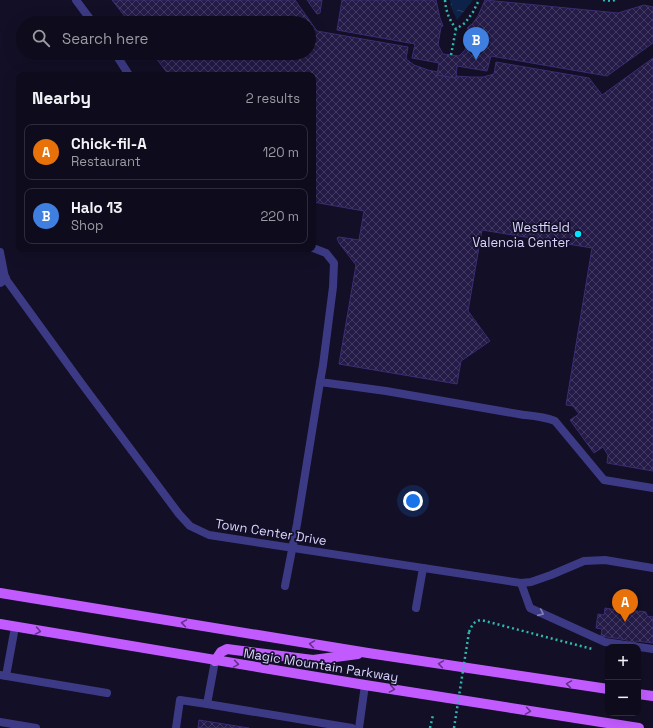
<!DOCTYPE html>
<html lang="en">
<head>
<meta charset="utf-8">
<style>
	body { margin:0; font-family:"Space Grotesk",sans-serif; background:#1c1929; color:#f1f3f6 }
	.controls { position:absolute; right:12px; bottom:12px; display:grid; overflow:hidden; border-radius:8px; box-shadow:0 4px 16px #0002 }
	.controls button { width:36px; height:36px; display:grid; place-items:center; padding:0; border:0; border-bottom:1px solid #2e2b3b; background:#0e0b1c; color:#f1f3f6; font:20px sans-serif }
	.you { position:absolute; left:413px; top:501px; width:14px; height:14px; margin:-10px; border:3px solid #fff; border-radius:50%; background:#1a73e8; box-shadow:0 0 0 6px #1a73e833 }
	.badge { display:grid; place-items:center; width:26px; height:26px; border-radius:50%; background:#00e5ff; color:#fff; font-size:13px; font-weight:700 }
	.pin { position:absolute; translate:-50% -33px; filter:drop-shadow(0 1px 2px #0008) }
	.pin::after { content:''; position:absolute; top:21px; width:14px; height:12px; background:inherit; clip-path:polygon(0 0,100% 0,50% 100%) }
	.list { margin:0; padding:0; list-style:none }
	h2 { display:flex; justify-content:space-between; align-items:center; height:52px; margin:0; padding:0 16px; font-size:17px }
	h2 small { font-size:13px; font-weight:400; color:#9b9ba3 }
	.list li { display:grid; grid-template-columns:26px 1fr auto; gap:12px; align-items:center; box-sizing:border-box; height:56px; margin:0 8px 8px; padding:0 8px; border:1px solid #2e2b3b; border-radius:8px }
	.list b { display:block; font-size:15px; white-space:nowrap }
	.list p { margin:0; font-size:13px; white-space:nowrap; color:#9b9ba3 }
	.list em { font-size:13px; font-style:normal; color:#9b9ba3 }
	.icon { flex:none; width:22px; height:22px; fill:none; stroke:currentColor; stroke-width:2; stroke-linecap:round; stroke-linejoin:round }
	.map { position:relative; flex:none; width:653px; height:728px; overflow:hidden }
	.search { position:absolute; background:#0e0b1c; box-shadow:0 4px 16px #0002; left:16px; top:16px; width:300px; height:44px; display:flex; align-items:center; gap:10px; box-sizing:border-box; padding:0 14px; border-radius:22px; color:#9b9ba3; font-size:15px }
	.panel { position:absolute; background:#0e0b1c; box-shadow:0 4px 16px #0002; left:16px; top:72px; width:300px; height:180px; border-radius:8px }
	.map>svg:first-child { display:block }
	.water { fill:url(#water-ripples) }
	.building { fill:url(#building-cross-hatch); stroke:#3b2d73 }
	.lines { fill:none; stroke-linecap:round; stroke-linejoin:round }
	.path { stroke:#2fb8b0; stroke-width:2.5; stroke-dasharray:2 3; stroke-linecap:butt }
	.lane { stroke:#3d3a85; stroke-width:8 }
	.street { stroke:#3d3a85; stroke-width:10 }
	.primary { stroke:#c25bff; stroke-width:10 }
	.path-bridge { stroke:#2fb8b0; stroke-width:2.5; stroke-dasharray:2 3; stroke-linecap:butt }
	.oneway { stroke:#837fbc }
	.oneway2 { stroke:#623188 }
	.poi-dot { fill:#00e5ff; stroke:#130f26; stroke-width:1.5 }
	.labels { text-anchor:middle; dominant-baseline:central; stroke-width:3.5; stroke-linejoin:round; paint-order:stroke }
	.poi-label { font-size:13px; fill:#d9d4ff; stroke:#130f26; text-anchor:end }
	.street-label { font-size:13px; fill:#d9d4ff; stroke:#130f26 }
</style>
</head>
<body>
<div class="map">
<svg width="653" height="728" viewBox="0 0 653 728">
	<defs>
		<pattern id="water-ripples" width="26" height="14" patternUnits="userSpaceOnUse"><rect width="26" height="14" fill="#0c2248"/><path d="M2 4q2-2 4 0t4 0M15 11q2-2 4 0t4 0" fill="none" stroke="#2f4163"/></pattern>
		<pattern id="building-cross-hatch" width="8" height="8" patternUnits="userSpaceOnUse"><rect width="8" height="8" fill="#241b47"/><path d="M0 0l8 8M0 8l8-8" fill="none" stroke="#433b63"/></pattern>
	</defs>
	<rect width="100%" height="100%" fill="#130f26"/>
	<polygon class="water" points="450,0 473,0 457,20 451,7"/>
	<g class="building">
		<polygon points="112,0 295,0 317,31 408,47 406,59 414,65 428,70 438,72 437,75 456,78 456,76 471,77 483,77 494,74 496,62 589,78 602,95 653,58 653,471 607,463 608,455 603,447 594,453 570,420 579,414 573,406 566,405 592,248 482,230 468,311 490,341 461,361 457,384 339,364 356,265 339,243 337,238 339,237 359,240 364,211 313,202 313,75 169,75 152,53 309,53 309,23 130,23"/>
		<polygon points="307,0 322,0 320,13 317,14"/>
		<polygon points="342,0 436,0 440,18 443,26 441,27 438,45 443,54 459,56 465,50 469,30 467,28 473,23 478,16 485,0 618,13 644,5 653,7 653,43 607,76 491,56 487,71 457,66 456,78 437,75 439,63 412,58 415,44 337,30"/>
		<polygon points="605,608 622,611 623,609 638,611 637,612 639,613 639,611 646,612 646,614 647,614 647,616 653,617 653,643 636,641 636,642 627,644 627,640 601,636 602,629 596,628 598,614 604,615"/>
		<polygon points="199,720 249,728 198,728"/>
	</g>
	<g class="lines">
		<g class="path">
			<path d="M445,0C446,12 449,19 456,29"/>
			<polyline points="603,0 611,1 615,0"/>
			<polyline points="451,55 456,29 465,23 473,12 479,0"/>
			<path d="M469,632C472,625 474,621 481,620L592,649"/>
			<polyline points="638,668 639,669"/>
			<polyline points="430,728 433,715"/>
		</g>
		<g class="lane">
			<polyline points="76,0 93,23"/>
			<polyline points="115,53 129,75"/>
			<path d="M313,248L326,253L334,263L333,287L323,365L320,382L386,391L524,415C534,416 545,417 555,421L604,480L653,488"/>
			<polyline points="0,252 5,278"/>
			<polyline points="0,273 5,278 82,384 179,514 190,526 209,535 521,583 531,582 551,575 584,561 605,560 653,568"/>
			<polyline points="521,583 530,608 605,642 653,649"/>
			<polyline points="285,586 297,524 320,382"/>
			<polyline points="416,608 423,568"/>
			<polyline points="215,661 207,704 352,728"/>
			<polyline points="0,675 107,693"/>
			<polyline points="6,676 15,627"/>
			<polyline points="0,722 36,728"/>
			<polyline points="176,728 180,700 207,704"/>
			<polyline points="359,728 365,685"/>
		</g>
		<polyline class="street" points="0,282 5,278"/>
		<g class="primary">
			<polyline points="0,593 368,653 608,689"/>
			<polyline points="0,624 365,685 639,728"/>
			<polyline points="215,661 221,652 227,649 313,660 358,654"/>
			<polyline points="638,694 653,696"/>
		</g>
		<polyline class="path-bridge" points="454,728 469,632"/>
	</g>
	<defs><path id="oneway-chevron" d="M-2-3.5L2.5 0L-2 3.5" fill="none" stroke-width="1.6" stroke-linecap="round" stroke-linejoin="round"/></defs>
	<use class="oneway" href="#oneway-chevron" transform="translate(541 613) rotate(24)"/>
	<g class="oneway2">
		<use href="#oneway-chevron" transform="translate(184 623) rotate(-171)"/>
		<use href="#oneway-chevron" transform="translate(38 631) rotate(10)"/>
		<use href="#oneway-chevron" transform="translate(312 644) rotate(-171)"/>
		<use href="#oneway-chevron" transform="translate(236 664) rotate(9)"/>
		<use href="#oneway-chevron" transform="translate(441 664) rotate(-171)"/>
		<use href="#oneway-chevron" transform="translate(569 684) rotate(-171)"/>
		<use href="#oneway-chevron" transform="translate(392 689) rotate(9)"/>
		<use href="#oneway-chevron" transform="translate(528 711) rotate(9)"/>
	</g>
	<circle class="poi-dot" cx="578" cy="234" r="4"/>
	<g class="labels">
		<g class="poi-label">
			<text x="570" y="227">Westfield<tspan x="570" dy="15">Valencia Center</tspan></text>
		</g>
		<g class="street-label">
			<text transform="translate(271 532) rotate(9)">Town Center Drive</text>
			<text transform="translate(321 665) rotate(9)">Magic Mountain Parkway</text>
		</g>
	</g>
</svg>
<div class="controls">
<button>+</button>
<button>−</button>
</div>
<div class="you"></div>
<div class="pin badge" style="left:625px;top:622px;background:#e8710a">A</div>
<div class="pin badge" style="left:476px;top:60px;background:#3f7fe0">B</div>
<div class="search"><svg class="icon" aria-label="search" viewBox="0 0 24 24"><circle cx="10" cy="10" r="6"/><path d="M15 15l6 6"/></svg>Search here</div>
<section class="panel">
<h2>Nearby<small>2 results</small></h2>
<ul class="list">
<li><span class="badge" style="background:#e8710a">A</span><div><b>Chick-fil-A</b><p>Restaurant</p></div><em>120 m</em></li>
<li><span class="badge" style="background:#3f7fe0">B</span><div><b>Halo 13</b><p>Shop</p></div><em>220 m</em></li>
</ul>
</section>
</div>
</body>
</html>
